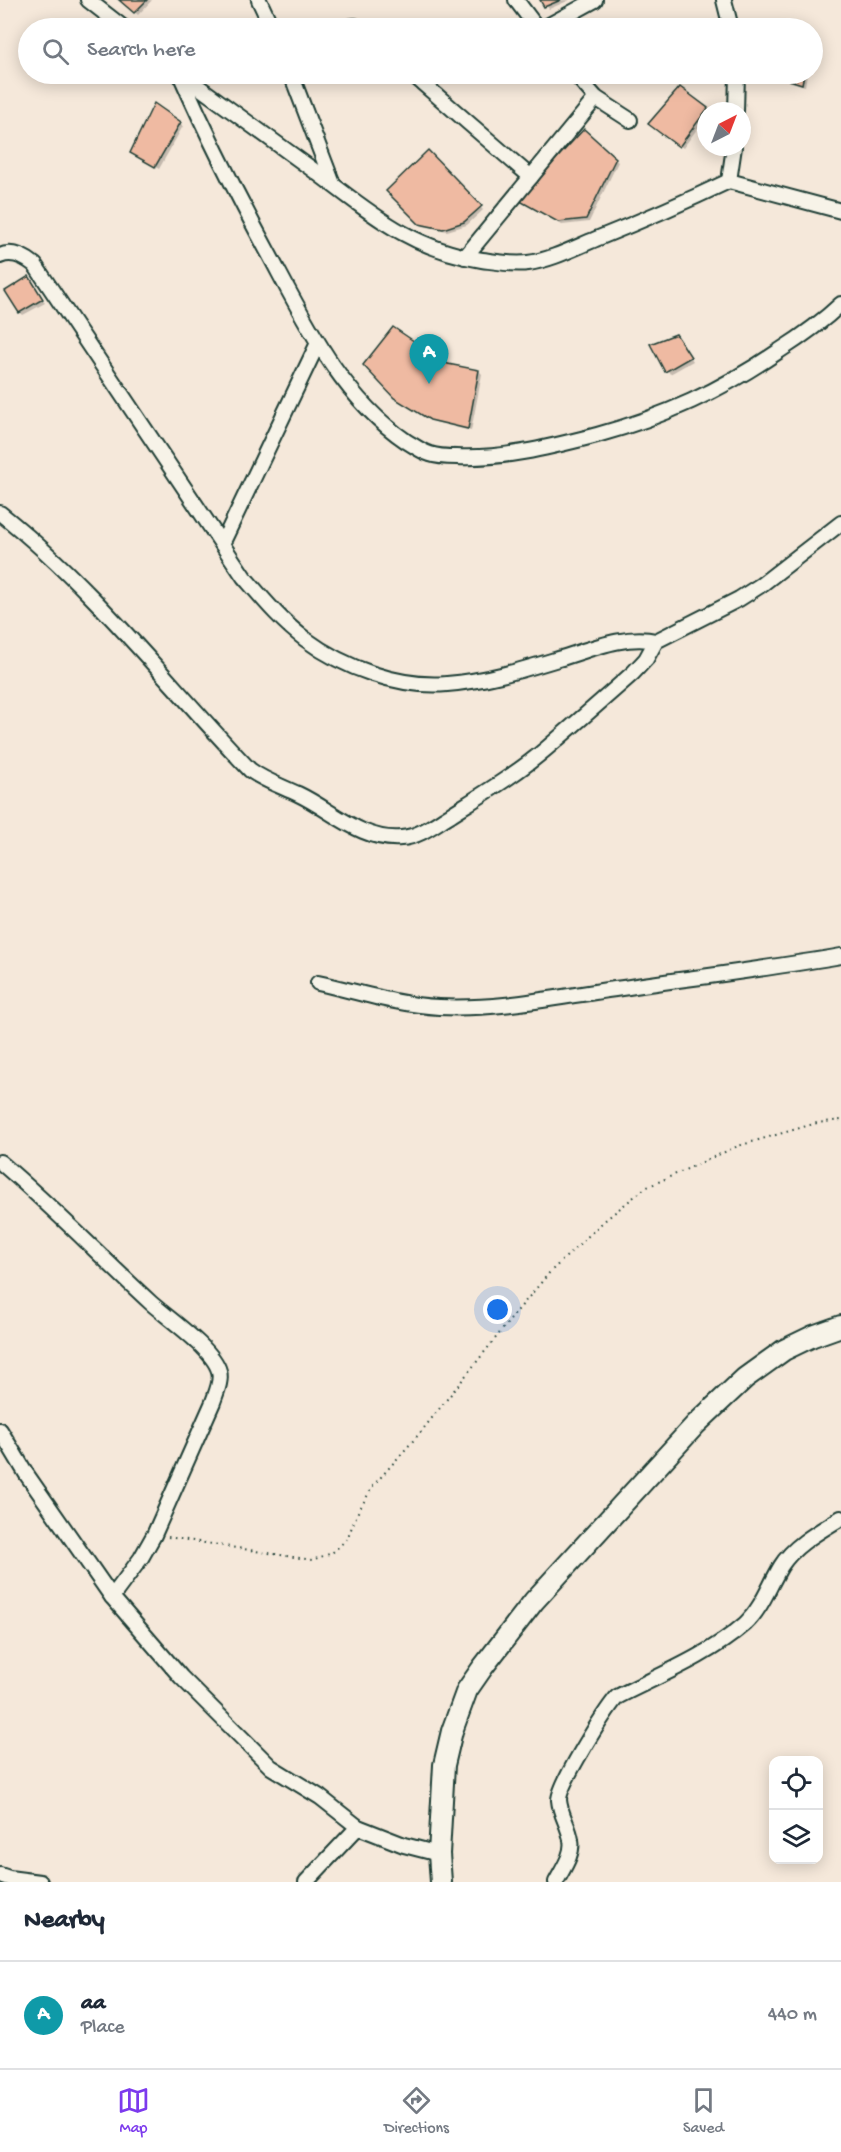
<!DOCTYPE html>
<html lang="en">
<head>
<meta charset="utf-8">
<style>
	body { margin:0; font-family:"Gochi Hand",sans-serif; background:#f2f2f3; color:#1f2937 }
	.controls { position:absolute; right:18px; bottom:18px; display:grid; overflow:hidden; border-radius:12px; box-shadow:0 3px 15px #0003 }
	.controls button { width:54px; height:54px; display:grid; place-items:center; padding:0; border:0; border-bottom:2px solid #e0e1e3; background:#fff; color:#1f2937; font:30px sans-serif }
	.compass { position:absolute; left:697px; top:102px; width:54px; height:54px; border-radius:50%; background:#fff; box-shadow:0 3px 15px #0003; rotate:42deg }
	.you { position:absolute; left:498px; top:1310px; width:21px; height:21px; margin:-15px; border:4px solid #fff; border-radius:50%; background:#1a73e8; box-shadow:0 0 0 9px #1a73e833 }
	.badge { display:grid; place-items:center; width:39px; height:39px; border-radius:50%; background:#7c3aed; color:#fff; font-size:20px; font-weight:700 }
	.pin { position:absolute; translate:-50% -50px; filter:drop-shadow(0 2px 3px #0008) }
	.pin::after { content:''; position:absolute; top:32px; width:21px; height:18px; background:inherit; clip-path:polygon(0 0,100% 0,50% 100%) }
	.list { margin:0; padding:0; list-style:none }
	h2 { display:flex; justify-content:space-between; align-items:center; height:78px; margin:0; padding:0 24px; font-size:26px }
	h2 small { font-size:20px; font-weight:400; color:#747a83 }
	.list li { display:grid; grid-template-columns:39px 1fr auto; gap:18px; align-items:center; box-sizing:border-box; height:108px; padding:0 24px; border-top:2px solid #e0e1e3 }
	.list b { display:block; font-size:22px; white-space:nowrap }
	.list p { margin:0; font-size:20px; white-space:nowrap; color:#747a83 }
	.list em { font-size:20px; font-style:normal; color:#747a83 }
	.icon { flex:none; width:33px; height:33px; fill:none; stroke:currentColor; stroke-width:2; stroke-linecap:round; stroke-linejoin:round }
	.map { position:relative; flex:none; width:841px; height:1882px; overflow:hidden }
	.search { position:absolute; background:#fff; box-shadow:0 3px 15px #0003; left:18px; right:18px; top:18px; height:66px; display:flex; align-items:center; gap:15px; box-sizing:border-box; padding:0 21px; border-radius:33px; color:#747a83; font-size:22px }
	.sheet { height:186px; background:#fff }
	nav { display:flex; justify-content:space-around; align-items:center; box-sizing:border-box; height:84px; border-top:2px solid #e0e1e3; background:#fff; font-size:16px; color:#747a83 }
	nav a { display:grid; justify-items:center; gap:3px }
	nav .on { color:#7c3aed }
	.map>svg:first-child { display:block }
	.shadow { fill:#0003 }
	.building { fill:#efbaa2; stroke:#1f3d34; stroke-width:1.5 }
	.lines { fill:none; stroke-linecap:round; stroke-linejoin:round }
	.minor-casing { stroke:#1f3d34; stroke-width:18 }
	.secondary-casing { stroke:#1f3d34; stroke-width:24 }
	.path { stroke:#1f3d34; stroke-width:2; stroke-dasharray:1.5 4.5; stroke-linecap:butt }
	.minor { stroke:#f7f3e8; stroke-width:14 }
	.secondary { stroke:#f7f3e8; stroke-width:20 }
</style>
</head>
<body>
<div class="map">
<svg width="841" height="1882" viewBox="0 0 841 1882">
	<rect width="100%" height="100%" fill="#f5e8da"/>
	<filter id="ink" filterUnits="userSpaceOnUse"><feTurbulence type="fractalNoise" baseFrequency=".0167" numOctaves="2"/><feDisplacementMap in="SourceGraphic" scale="12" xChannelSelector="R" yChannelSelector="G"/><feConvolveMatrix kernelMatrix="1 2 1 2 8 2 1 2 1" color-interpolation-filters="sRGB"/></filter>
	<g filter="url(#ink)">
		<g class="shadow">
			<polygon points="121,0 152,0 138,15"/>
			<polygon points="542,0 570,0 549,9"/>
			<polygon points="766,74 807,74 805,86"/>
			<polygon points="681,89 708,111 706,111 706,117 683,148 653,127"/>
			<polygon points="180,123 183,126 159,169 132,153"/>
			<polygon points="584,131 618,162 589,222 562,225 522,201"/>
			<polygon points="428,152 483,210 467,225 447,231 423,226 388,191"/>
			<polygon points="29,278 45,303 23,315 20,312"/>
			<polygon points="679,339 693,361 670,374 652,345"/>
			<polygon points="365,365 447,366 479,371 482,374 471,431 435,422 399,401"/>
		</g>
		<g class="building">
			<polygon points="119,0 147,0 134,13"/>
			<polygon points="540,0 561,0 544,7"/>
			<polygon points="757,22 787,28 756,28"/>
			<polygon points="770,74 804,74 802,84"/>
			<polygon points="680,87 708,108 679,147 648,124"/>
			<polygon points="154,103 181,122 155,167 130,153"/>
			<polygon points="584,129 616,158 586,219 558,222 520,201 533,184"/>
			<polygon points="428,150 482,206 464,222 443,229 419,224 386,191"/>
			<polygon points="29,276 43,299 19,313 5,291"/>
			<polygon points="393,327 448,364 479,370 468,429 430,420 394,398 363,365"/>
			<polygon points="676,334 691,357 665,372 650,344"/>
		</g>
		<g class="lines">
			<g class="minor-casing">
				<g id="minor">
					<polyline points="88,0 124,28"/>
					<polyline points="259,0 272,28"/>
					<polyline points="516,0 537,28"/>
					<polyline points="724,0 731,28"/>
					<polyline points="343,28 355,26 360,28"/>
					<polyline points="544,28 595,0"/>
					<path d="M180,74C207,135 237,195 269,254C305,321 341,397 406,441C413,445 422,452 430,454C438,457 449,457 457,457C505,459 550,447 597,435C666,416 720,391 779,351C801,337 822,322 841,304"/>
					<path d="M181,74C222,104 264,134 305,164C366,208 405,248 482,260C497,262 513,265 528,263C551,260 574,248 596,239C641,221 685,202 729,181L841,211"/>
					<polyline points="291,74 333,184"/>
					<polyline points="412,74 531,177"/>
					<polyline points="575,74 596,98 630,120"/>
					<polyline points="736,111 737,74"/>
					<polyline points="729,181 734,147"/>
					<path d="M0,256C13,250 25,257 35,265L244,577C263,599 282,622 305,639C344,668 399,688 447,684C485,681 522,670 558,659C589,650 624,634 656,641"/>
					<polyline points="465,257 596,98"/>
					<path d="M0,513C94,588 167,683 250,770C265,781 281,786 298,794C332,810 361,841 401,838C419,837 435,824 450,815C483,794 518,773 547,748C576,723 605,698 633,673L646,659L656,641L739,599L761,585L841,523"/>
					<polyline points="222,544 318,343"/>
					<path d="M318,983C358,992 399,1005 439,1007C499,1010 557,997 615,989C691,978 766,969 841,956"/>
					<path d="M0,1162C52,1206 100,1256 151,1303C169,1319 213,1349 219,1371C222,1381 216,1393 213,1402L154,1535L141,1558L112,1597"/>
					<polyline points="0,1430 27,1475 112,1597 181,1677 271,1767 320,1797 358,1827 404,1845 439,1854"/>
					<polyline points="0,1875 9,1878 40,1882"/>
					<polyline points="306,1882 358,1827"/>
					<path d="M556,1882C562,1870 574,1854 571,1840C569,1826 560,1814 559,1800C559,1784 605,1711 617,1697C660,1675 708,1656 745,1624C762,1608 769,1586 781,1566C794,1545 820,1531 841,1518"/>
				</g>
			</g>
			<g class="secondary-casing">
				<polyline id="secondary" points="441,1882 439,1854 444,1765 452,1731 467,1690 483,1667 534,1601 696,1424 745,1378 784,1350 813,1336 841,1326"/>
			</g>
			<polyline class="path" points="168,1537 312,1560 332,1553 347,1539 358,1512 373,1486 420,1433 518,1310 550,1272 603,1222 645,1188 738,1146 817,1123 841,1120"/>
			<use href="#minor" class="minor"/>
			<use href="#secondary" class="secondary"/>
		</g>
	</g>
</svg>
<div class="controls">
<button><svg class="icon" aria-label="locate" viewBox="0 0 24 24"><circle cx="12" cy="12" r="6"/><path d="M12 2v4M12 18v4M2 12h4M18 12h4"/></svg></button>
<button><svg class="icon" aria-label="layers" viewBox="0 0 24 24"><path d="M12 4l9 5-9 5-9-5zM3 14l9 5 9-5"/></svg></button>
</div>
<svg class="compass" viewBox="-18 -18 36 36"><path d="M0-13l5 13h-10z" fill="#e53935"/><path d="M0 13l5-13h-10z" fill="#747a83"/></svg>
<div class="you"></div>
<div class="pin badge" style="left:429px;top:384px;background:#0f9aa8">A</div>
<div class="search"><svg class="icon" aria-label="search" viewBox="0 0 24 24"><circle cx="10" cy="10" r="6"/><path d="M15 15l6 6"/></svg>Search here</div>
</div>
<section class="sheet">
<h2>Nearby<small></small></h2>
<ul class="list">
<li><span class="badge" style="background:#0f9aa8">A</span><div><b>aa</b><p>Place</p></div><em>440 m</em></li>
</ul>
</section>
<nav>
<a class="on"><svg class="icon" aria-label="map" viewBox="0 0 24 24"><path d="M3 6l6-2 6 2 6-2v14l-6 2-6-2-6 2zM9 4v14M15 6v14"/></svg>Map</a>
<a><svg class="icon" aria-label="directions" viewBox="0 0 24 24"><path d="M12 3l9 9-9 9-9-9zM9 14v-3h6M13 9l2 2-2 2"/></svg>Directions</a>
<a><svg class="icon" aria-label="saved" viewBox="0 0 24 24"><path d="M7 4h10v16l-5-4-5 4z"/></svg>Saved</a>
</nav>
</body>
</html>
